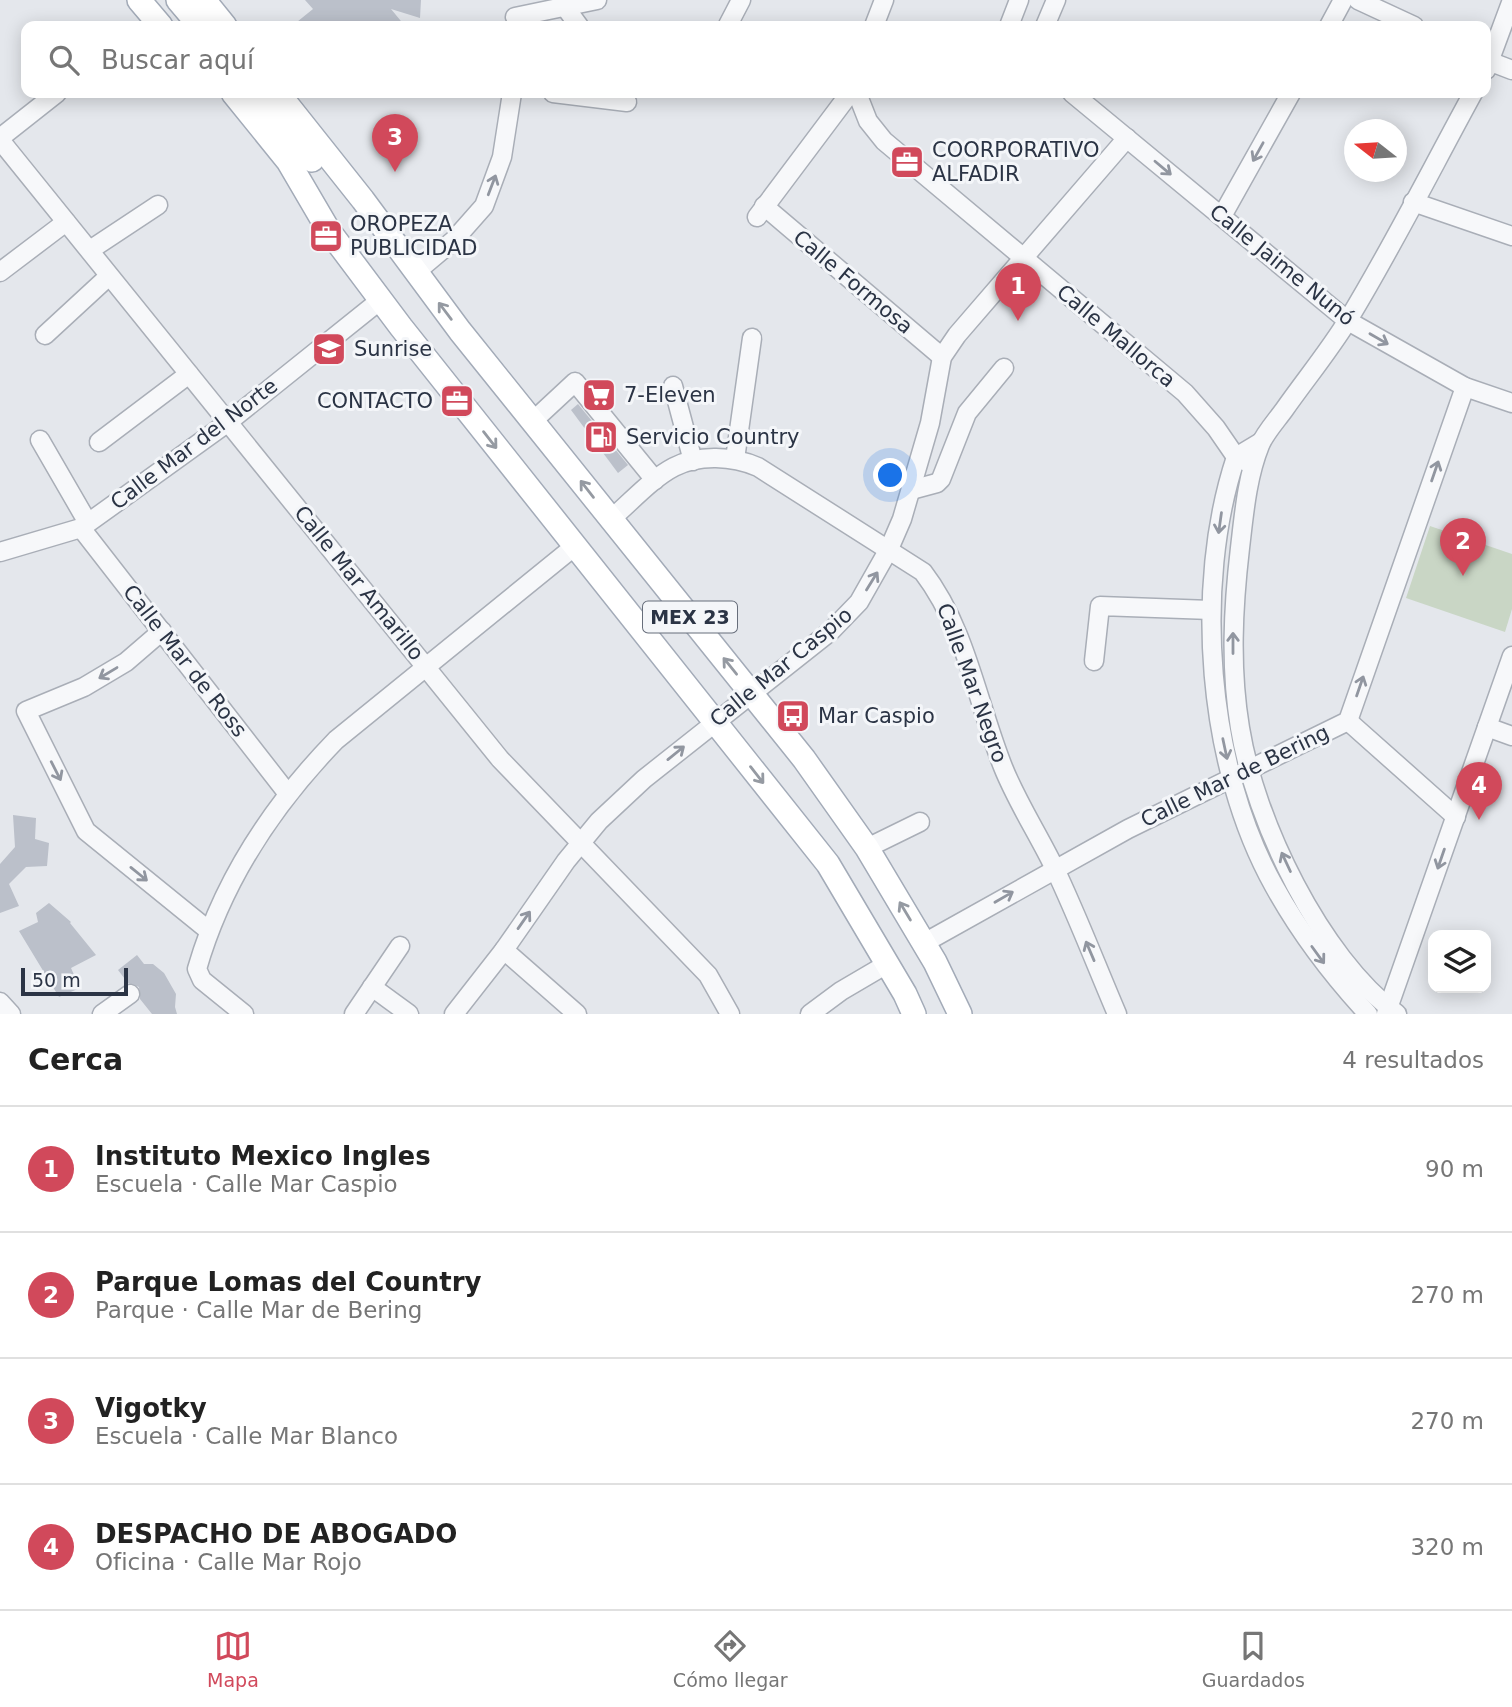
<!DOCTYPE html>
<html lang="es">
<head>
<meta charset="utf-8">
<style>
	body { margin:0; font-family:"DejaVu Sans",sans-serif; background:#f6f6f6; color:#222 }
	.controls { position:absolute; right:21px; bottom:21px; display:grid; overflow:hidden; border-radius:14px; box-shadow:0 4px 18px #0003 }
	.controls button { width:63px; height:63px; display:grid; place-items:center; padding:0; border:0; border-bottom:2px solid #e0e0e0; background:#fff; color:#222; font:35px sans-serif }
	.compass { position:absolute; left:1344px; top:119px; width:63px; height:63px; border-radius:50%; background:#fff; box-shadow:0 4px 18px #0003; rotate:287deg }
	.scale { position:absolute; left:21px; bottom:18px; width:107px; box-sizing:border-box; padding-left:7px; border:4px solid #2b3445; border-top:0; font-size:19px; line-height:24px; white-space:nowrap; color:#2b3445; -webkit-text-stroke:5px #f4f6f9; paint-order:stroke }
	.you { position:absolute; left:891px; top:476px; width:24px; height:24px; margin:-18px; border:5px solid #fff; border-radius:50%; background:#1a73e8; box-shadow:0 0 0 10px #1a73e833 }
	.badge { display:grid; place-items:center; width:46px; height:46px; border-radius:50%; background:#d1495b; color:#fff; font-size:23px; font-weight:700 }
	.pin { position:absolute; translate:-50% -58px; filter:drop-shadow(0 2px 4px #0008) }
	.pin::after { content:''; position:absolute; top:37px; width:24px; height:21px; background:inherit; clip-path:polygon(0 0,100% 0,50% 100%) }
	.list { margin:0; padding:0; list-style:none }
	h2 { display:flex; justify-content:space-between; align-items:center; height:91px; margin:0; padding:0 28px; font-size:30px }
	h2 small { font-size:23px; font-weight:400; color:#767676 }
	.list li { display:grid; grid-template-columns:46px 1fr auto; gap:21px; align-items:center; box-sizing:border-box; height:126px; padding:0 28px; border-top:2px solid #e0e0e0 }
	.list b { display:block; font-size:26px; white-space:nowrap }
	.list p { margin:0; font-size:23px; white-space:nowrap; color:#767676 }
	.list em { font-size:23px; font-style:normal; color:#767676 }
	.icon { flex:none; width:38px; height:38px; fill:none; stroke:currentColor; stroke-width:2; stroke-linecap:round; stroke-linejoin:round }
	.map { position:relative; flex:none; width:1512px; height:1014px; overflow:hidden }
	.search { position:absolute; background:#fff; box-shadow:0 4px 18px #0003; left:21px; right:21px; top:21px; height:77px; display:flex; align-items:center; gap:18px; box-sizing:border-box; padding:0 24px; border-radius:14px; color:#767676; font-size:26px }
	.sheet { height:595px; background:#fff }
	nav { display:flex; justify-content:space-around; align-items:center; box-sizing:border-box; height:98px; border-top:2px solid #e0e0e0; background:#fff; font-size:19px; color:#767676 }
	nav a { display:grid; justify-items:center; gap:4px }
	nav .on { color:#d1495b }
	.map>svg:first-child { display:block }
	.green { fill:#c9d6c5 }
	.building { fill:#bbc0ca }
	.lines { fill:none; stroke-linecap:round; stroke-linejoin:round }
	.minor-casing { stroke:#a9aeb7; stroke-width:21 }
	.major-casing { stroke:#a3abb8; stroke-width:26 }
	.minor { stroke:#f7f8fa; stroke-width:18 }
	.major { stroke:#fff; stroke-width:23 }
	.oneway { stroke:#9196a0 }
	.oneway2 { stroke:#959aa2 }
	.labels { text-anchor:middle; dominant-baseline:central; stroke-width:6; stroke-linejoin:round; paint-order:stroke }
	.shield { fill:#f4f6f9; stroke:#676e7b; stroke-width:2 }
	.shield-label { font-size:19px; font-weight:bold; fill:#2b3445 }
	.poi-label { font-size:21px; fill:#2b3445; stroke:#f4f6f9; text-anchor:start }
	.street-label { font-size:21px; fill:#2b3445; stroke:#f4f6f9 }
</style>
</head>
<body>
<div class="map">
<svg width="1512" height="1014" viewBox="0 0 1512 1014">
	<rect width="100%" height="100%" fill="#e4e7ec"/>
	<polygon class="green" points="1430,526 1512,554 1512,609 1505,632 1406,598"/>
	<g class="building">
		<polygon points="305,0 421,0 420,18 391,9 405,26 292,26 313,9"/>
		<polygon points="578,404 628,465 618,473 571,410"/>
		<polygon points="13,815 36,818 35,839 49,843 47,866 26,867 9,884 19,906 0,913 0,864 15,847"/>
		<polygon points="49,903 71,922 70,923 96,955 71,968 80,988 59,997 19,931 38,922 36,913"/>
		<polygon points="137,955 144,964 153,964 164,973 176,994 175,1007 177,1014 152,1014 140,999 139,987 128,983 118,970"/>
	</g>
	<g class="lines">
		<g class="minor-casing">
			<g id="minor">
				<polyline points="1358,0 1414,26"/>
				<polyline points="565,7 579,26"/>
				<polyline points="515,17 597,0"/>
				<polyline points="728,25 741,0"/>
				<polyline points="874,26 884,0"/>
				<polyline points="1009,26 1019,0"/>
				<polyline points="1045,26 1056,0"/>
				<polyline points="1329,26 1343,0"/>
				<polyline points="1486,60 1512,70"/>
				<polyline points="1486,70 1512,0"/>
				<polyline points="553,93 627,102"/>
				<polyline points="857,93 868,121 884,141 1185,393 1216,428 1236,457 1247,462"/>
				<polyline points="1072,93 1348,321 1465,387 1512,403"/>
				<polyline points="0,138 57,93"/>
				<polyline points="0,140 500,759 708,975 730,1014"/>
				<polyline points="1413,202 1512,236"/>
				<polyline points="764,206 942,357"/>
				<polyline points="1222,216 1291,93"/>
				<polyline points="757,217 850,93"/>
				<polyline points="90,250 158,205"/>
				<polyline points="0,272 66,222"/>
				<polyline points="416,272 454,240 484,206 502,157 512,93"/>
				<polyline points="45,335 109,276"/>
				<polyline points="673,386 693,461"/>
				<polyline points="533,421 575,382 655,480"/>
				<polyline points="40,440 88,523"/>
				<polyline points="99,442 189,374"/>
				<path d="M1261,442L1236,457C1193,586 1207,766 1274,886C1300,933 1331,974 1368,1014"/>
				<polyline points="735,459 752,338"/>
				<polyline points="911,490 937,483 941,479 967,413 1004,368"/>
				<path d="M611,519C631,502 651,479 674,467C699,454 733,456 758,467L923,572C966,628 977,702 1003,767C1017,802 1038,834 1054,867C1077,915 1096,965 1117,1014"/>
				<polyline points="81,528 288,794"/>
				<polyline points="0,552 81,528 88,523 227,423 373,306"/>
				<polyline points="162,631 126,662 84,687 26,711 86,831 208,930"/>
				<polyline points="1094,661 1100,606 1211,610"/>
				<polyline points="1348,721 1456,817"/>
				<polyline points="1487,727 1512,736"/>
				<polyline points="867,848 920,822"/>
				<polyline points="924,943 1128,829 1348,721 1465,387"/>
				<polyline points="504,950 577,1014"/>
				<polyline points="372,987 409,1014"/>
				<polyline points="0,1002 11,1014"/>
				<polyline points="102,1014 130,994"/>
				<path d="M244,1014L202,980L197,969C222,882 273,805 336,740L575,546"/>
				<polyline points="354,1014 400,946"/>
				<polyline points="454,1014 504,950 566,861 599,821 644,779 831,631 859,602 889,549 902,519 930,423 942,357 957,335 1127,138"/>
				<polyline points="810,1014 841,991 887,964"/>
				<polyline points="1386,1014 1512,656"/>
				<path d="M1397,1014C1320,957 1255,821 1240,728C1230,668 1233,608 1240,548C1244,514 1247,477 1260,445C1265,433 1276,421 1284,410C1305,380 1329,351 1348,320C1393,246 1432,168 1473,93"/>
			</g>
		</g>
		<g class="major-casing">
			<g id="major">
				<polyline points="139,0 161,26"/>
				<polyline points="178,0 200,26"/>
				<polyline points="204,0 225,26"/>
				<polyline points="233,93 288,161 329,231 401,327 828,864 905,994 914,1014"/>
				<polyline points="256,93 312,160"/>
				<polyline points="278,93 363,200 460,331 804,759 867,848 935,962 960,1014"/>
			</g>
		</g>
		<use href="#minor" class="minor"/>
		<use href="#major" class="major"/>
	</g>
	<defs><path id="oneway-shaft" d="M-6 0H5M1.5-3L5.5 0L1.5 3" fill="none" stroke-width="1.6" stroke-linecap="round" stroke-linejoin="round" transform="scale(1.75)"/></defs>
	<g class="oneway">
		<use href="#oneway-shaft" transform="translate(1258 152) rotate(119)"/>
		<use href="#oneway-shaft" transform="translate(1163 168) rotate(40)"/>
		<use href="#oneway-shaft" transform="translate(492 185) rotate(-69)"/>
		<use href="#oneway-shaft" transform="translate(1379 339) rotate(30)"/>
		<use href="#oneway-shaft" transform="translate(1435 471) rotate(-71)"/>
		<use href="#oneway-shaft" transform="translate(1220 523) rotate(98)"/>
		<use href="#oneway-shaft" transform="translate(872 581) rotate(-58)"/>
		<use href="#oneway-shaft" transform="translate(1233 643) rotate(-90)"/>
		<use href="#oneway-shaft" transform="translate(108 673) rotate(149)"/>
		<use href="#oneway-shaft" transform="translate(1360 686) rotate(-71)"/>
		<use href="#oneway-shaft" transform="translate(1225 749) rotate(78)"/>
		<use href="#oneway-shaft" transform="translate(676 753) rotate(-39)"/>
		<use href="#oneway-shaft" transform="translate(56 771) rotate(63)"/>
		<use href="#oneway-shaft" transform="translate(1441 859) rotate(109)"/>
		<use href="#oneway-shaft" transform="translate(1286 862) rotate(-115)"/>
		<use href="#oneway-shaft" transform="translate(139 874) rotate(39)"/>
		<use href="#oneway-shaft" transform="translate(1004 897) rotate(-30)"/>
		<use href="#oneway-shaft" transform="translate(524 920) rotate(-55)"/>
		<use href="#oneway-shaft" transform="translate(1090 951) rotate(-113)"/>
		<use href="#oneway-shaft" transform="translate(1318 955) rotate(54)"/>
	</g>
	<g class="oneway2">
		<use href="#oneway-shaft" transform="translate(445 311) rotate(-127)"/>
		<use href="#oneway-shaft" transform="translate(490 440) rotate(52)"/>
		<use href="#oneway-shaft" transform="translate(587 489) rotate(-128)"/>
		<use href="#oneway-shaft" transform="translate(730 666) rotate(-129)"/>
		<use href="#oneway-shaft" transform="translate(757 775) rotate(52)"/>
		<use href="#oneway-shaft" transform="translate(905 911) rotate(-121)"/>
	</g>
	<defs>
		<g id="office-square" transform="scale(1.75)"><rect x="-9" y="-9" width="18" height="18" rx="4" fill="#d1495b" stroke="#f4f6f9"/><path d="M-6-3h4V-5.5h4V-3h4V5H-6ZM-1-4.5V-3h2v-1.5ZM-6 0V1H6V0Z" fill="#fff"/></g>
		<g id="school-square" transform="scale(1.75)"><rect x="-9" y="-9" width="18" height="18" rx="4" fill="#d1495b" stroke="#f4f6f9"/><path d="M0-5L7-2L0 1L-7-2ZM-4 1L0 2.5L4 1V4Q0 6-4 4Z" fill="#fff"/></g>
		<g id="supermarket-square" transform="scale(1.75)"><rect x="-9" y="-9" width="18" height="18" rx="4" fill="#d1495b" stroke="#f4f6f9"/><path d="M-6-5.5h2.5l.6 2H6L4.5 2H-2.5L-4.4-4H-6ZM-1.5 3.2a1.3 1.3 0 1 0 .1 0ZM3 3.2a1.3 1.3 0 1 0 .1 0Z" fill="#fff"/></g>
		<g id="fuel-square" transform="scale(1.75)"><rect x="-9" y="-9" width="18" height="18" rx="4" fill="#d1495b" stroke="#f4f6f9"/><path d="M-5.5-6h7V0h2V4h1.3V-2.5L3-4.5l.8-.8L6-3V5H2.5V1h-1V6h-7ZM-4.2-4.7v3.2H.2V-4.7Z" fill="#fff"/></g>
		<g id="bus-square" transform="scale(1.75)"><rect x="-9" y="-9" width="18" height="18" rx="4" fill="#d1495b" stroke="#f4f6f9"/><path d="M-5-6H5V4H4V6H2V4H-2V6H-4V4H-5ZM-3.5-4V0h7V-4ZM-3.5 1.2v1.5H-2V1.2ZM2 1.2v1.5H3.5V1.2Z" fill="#fff"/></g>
	</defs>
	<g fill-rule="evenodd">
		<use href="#office-square" x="907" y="162"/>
		<use href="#office-square" x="326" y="236"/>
		<use href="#school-square" x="329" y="349"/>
		<use href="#supermarket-square" x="599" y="395"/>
		<use href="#office-square" x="457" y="401"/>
		<use href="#fuel-square" x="601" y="437"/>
		<use href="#bus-square" x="793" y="716"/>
	</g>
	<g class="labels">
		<rect class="shield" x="643" y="601.5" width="94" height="31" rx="5"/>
		<g class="shield-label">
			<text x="690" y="617">MEX 23</text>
		</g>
		<g class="poi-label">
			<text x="932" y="150">COORPORATIVO<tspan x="932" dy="24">ALFADIR</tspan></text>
			<text x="350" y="224">OROPEZA<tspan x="350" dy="24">PUBLICIDAD</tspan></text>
			<text x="354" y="349">Sunrise</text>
			<text x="624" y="395">7-Eleven</text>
			<text x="433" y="401" text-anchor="end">CONTACTO</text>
			<text x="626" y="437">Servicio Country</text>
			<text x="818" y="716">Mar Caspio</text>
		</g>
		<g class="street-label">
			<text transform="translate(1282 265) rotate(39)">Calle Jaime Nunó</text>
			<text transform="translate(853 282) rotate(40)">Calle Formosa</text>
			<text transform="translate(1116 336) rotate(40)">Calle Mallorca</text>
			<text transform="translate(194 444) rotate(-37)">Calle Mar del Norte</text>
			<text transform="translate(359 583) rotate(51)">Calle Mar Amarillo</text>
			<text transform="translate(185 661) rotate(52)">Calle Mar de Ross</text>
			<text transform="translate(781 667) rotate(-39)">Calle Mar Caspio</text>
			<text transform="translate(972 683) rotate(70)">Calle Mar Negro</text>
			<text transform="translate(1235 776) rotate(-26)">Calle Mar de Bering</text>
		</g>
	</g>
</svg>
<div class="controls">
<button><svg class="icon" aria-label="layers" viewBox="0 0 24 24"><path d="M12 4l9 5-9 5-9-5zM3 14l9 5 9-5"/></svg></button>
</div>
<svg class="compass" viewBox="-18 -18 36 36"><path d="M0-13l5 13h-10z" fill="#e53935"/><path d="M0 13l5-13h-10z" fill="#767676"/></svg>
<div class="scale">50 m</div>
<div class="you"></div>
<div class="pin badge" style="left:1018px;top:321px">1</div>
<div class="pin badge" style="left:1463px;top:576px">2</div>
<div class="pin badge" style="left:395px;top:172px">3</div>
<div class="pin badge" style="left:1479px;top:820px">4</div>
<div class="search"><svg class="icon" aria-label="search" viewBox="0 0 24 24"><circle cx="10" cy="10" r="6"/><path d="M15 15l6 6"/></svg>Buscar aquí</div>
</div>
<section class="sheet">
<h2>Cerca<small>4 resultados</small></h2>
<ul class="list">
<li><span class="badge">1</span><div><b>Instituto Mexico Ingles</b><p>Escuela · Calle Mar Caspio</p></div><em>90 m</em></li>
<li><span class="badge">2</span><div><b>Parque Lomas del Country</b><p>Parque · Calle Mar de Bering</p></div><em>270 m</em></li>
<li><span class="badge">3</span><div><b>Vigotky</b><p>Escuela · Calle Mar Blanco</p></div><em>270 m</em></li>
<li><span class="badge">4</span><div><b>DESPACHO DE ABOGADO</b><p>Oficina · Calle Mar Rojo</p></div><em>320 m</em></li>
</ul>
</section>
<nav>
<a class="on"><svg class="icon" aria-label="map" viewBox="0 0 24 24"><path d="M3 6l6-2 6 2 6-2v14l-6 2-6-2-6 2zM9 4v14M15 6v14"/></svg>Mapa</a>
<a><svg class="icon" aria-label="directions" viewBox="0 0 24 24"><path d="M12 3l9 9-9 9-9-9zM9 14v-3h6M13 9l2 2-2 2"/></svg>Cómo llegar</a>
<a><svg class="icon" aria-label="saved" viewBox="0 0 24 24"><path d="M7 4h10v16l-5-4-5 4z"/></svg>Guardados</a>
</nav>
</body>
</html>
